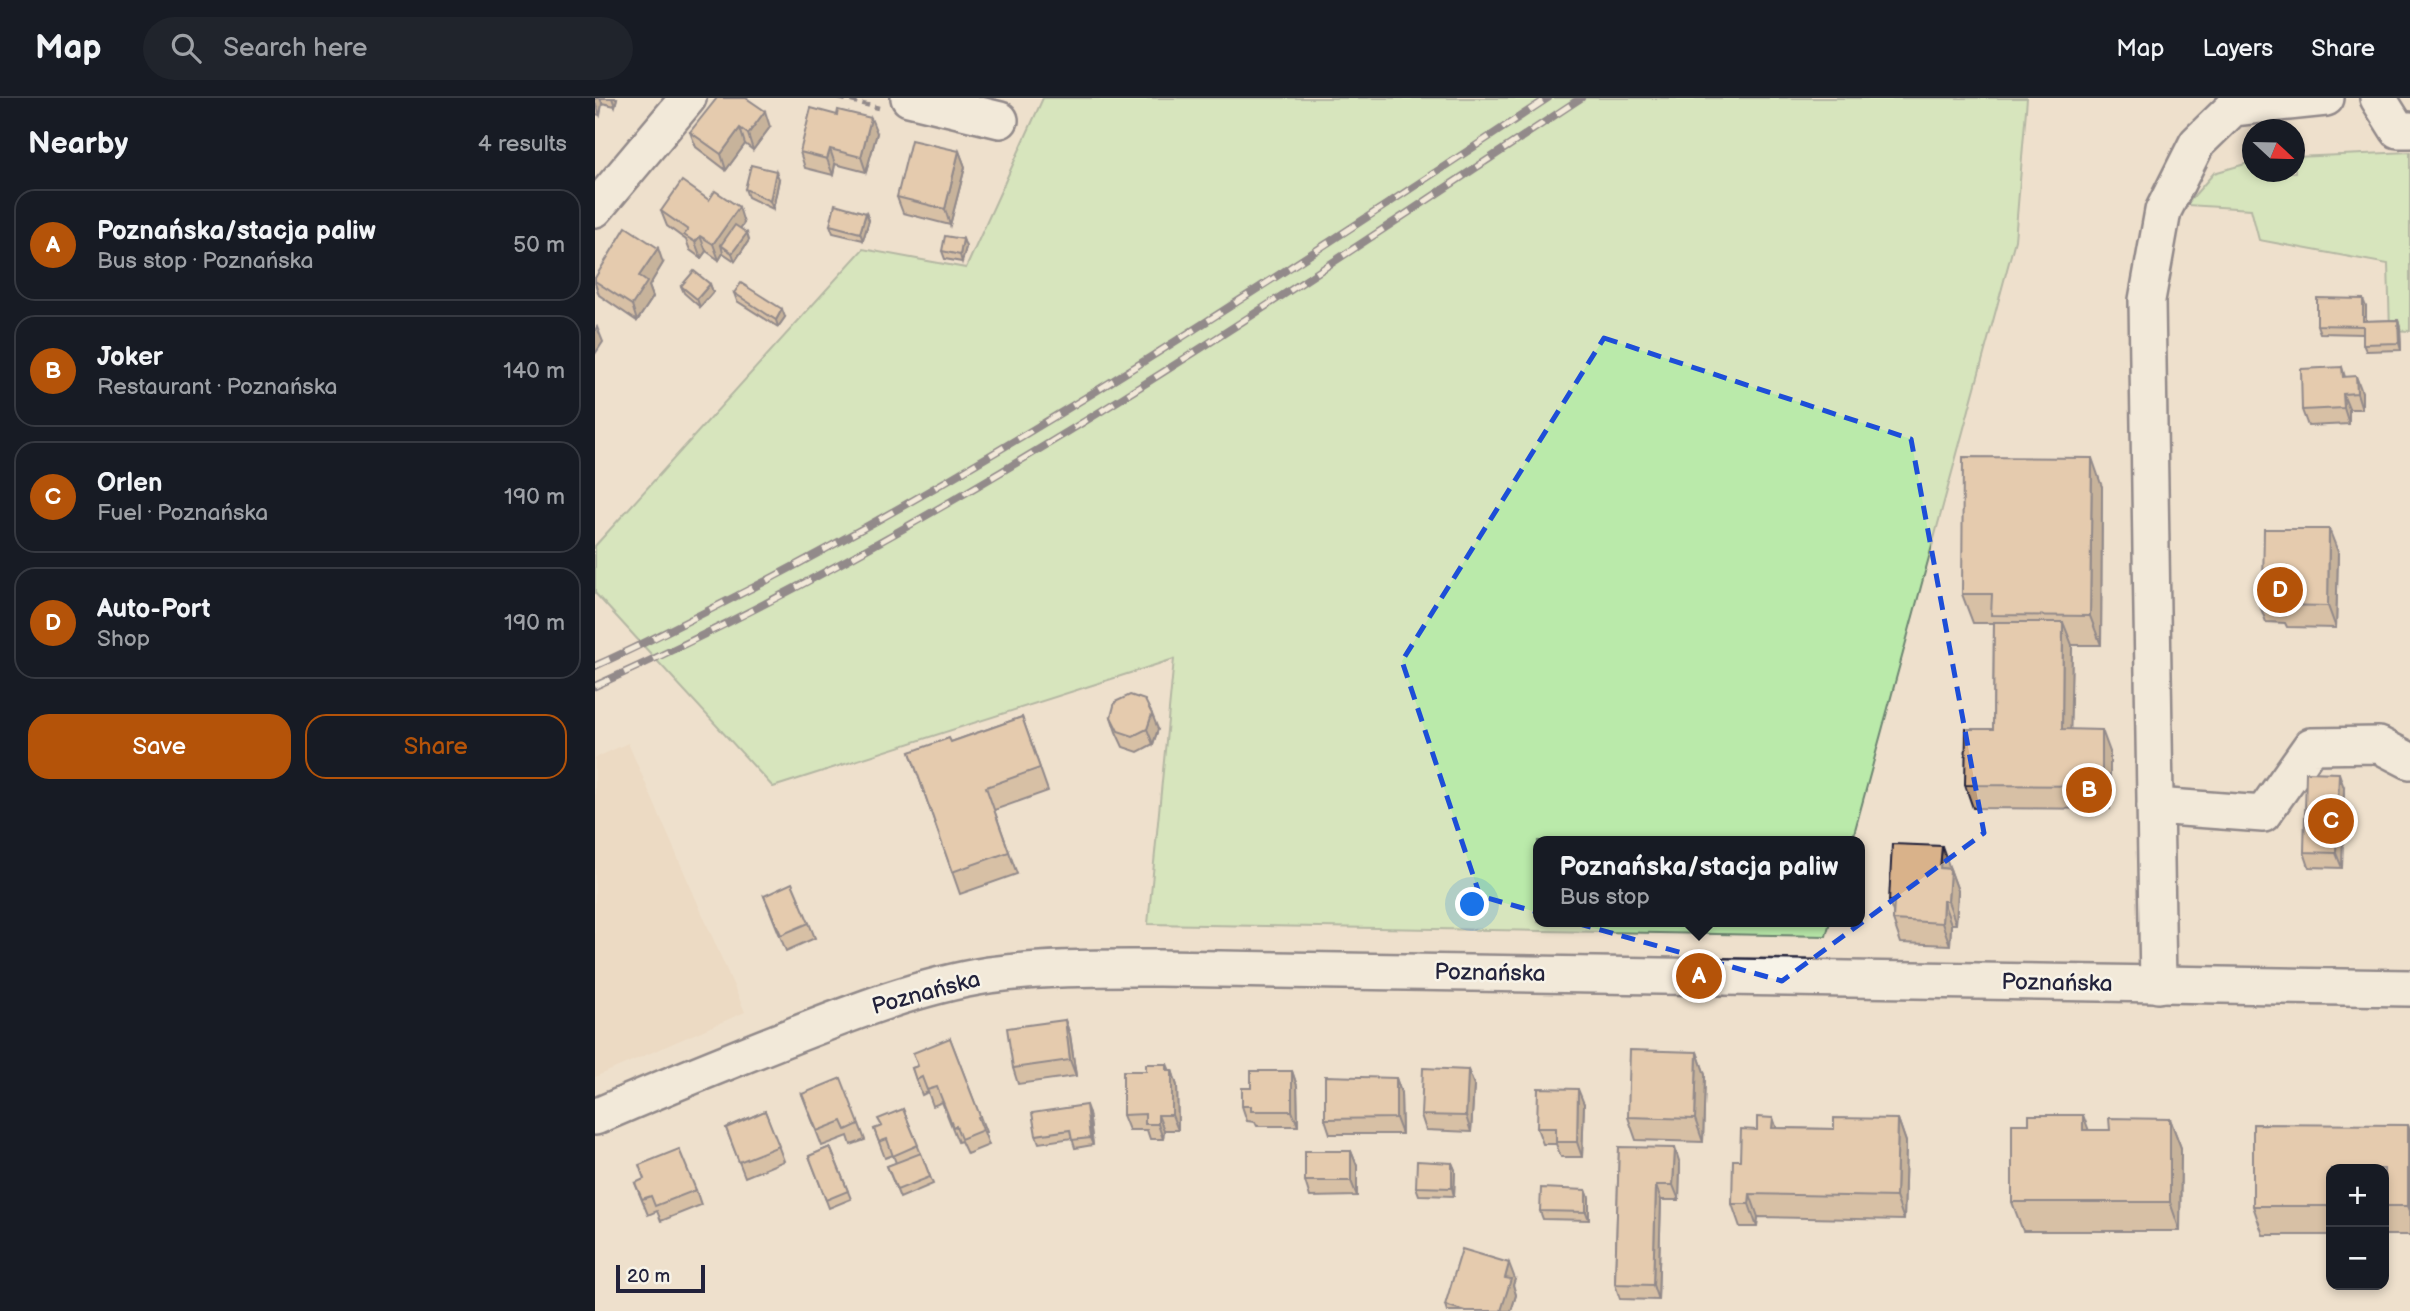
<!DOCTYPE html>
<html lang="en">
<head>
<meta charset="utf-8">
<style>
	body { margin:0; font-family:"Balsamiq Sans",sans-serif; background:#20242c; color:#f1f3f6 }
	.controls { position:absolute; right:21px; bottom:21px; display:grid; overflow:hidden; border-radius:14px; box-shadow:0 4px 10px #0003 }
	.controls button { width:63px; height:63px; display:grid; place-items:center; padding:0; border:0; border-bottom:2px solid #363941; background:#171b24; color:#f1f3f6; font:35px sans-serif }
	.compass { position:absolute; left:1647px; top:21px; width:63px; height:63px; border-radius:50%; background:#171b24; box-shadow:0 4px 10px #0003; rotate:112deg }
	.scale { position:absolute; left:21px; bottom:18px; width:89px; box-sizing:border-box; padding-left:7px; border:4px solid #22223b; border-top:0; font-size:19px; line-height:24px; white-space:nowrap; color:#22223b; -webkit-text-stroke:5px #f7f3e8; paint-order:stroke }
	.you { position:absolute; left:878px; top:807px; width:24px; height:24px; margin:-18px; border:5px solid #fff; border-radius:50%; background:#1a73e8; box-shadow:0 0 0 10px #1a73e833 }
	.badge { display:grid; place-items:center; width:46px; height:46px; border-radius:50%; background:#b45309; color:#fff; font-size:23px; font-weight:700 }
	.pin { position:absolute; translate:-50% -50%; border:4px solid #fff; box-shadow:0 2px 7px #0006 }
	.popup { position:absolute; left:938px; top:738px; width:332px; height:91px; box-sizing:border-box; display:grid; place-content:center; border-radius:14px; background:#171b24; filter:drop-shadow(0 2px 5px #0005); font-size:23px; white-space:nowrap; color:#9ea1a6 }
	.popup b { font-size:26px; color:#f1f3f6 }
	.popup::after { content:''; position:absolute; left:50%; top:100%; margin-left:-14px; border:14px solid transparent; border-top-color:#171b24 }
	.list { margin:0; padding:0; list-style:none }
	h2 { display:flex; justify-content:space-between; align-items:center; height:91px; margin:0; padding:0 28px; font-size:30px }
	h2 small { font-size:23px; font-weight:400; color:#9ea1a6 }
	.list li { display:grid; grid-template-columns:46px 1fr auto; gap:21px; align-items:center; box-sizing:border-box; height:112px; margin:0 14px 14px; padding:0 14px; border:2px solid #363941; border-radius:21px }
	.list b { display:block; font-size:26px; white-space:nowrap }
	.list p { margin:0; font-size:23px; white-space:nowrap; color:#9ea1a6 }
	.list em { font-size:23px; font-style:normal; color:#9ea1a6 }
	.actions { display:flex; gap:14px; padding:21px 28px }
	.actions a { flex:1; padding:16px 0; border:2px solid #b45309; border-radius:21px; text-align:center; font-size:24px; color:#b45309 }
	.actions .main { background:#b45309; color:#fff }
	.icon { flex:none; width:38px; height:38px; fill:none; stroke:currentColor; stroke-width:2; stroke-linecap:round; stroke-linejoin:round }
	.map { position:relative; flex:none; width:1815px; height:1213px; overflow:hidden }
	header { display:flex; align-items:center; gap:42px; box-sizing:border-box; height:98px; padding:0 35px; background:#171b24; border-bottom:2px solid #363941 }
	header strong { font-size:33px }
	nav { display:flex; gap:38px; margin-inline-start:auto; font-size:24px }
	.search { width:490px; height:63px; background:#20242c; display:flex; align-items:center; gap:18px; box-sizing:border-box; padding:0 24px; border-radius:38px; color:#9ea1a6; font-size:26px }
	main { display:flex }
	aside { flex:1; background:#171b24 }
	.map>svg:first-child { display:block }
	.built { fill:#e8d2b8 }
	.green { fill:#baeaaa; stroke:#6e8672; stroke-width:2 }
	.lines { fill:none; stroke-linecap:round; stroke-linejoin:round }
	.minor-casing { stroke:#22223b; stroke-width:40 }
	.path { stroke:#22223b; stroke-width:4.5; stroke-dasharray:7 5; stroke-linecap:butt }
	.minor { stroke:#f7f3e8; stroke-width:35 }
	.rail-casing { stroke:#22223b; stroke-width:8 }
	.rail { stroke:#f7f3e8; stroke-width:5; stroke-dasharray:16; stroke-linecap:butt }
	.wall { fill:#b97; stroke:#22223b; stroke-width:2 }
	.shaded-wall { fill:#987d61; stroke:#22223b; stroke-width:2 }
	.building { fill:#d9b28a; stroke:#22223b; stroke-width:2 }
	.marked { fill:none; stroke:#1d4ed8; stroke-width:5; stroke-dasharray:14 9; stroke-linejoin:round }
	.labels { text-anchor:middle; dominant-baseline:central; stroke-width:5; stroke-linejoin:round; paint-order:stroke }
	.street-label { font-size:23px; fill:#22223b; stroke:#f7f3e8 }
</style>
</head>
<body>
<header>
<strong>Map</strong>
<div class="search"><svg class="icon" aria-label="search" viewBox="0 0 24 24"><circle cx="10" cy="10" r="6"/><path d="M15 15l6 6"/></svg>Search here</div>
<nav><a>Map</a><a>Layers</a><a>Share</a></nav>
</header>
<main>
<aside>
<h2>Nearby<small>4 results</small></h2>
<ul class="list">
<li><span class="badge">A</span><div><b>Poznańska/stacja paliw</b><p>Bus stop · Poznańska</p></div><em>50 m</em></li>
<li><span class="badge">B</span><div><b>Joker</b><p>Restaurant · Poznańska</p></div><em>140 m</em></li>
<li><span class="badge">C</span><div><b>Orlen</b><p>Fuel · Poznańska</p></div><em>190 m</em></li>
<li><span class="badge">D</span><div><b>Auto-Port</b><p>Shop</p></div><em>190 m</em></li>
</ul>
<div class="actions"><a class="main">Save</a><a>Share</a></div>
</aside>
<div class="map">
<svg width="1815" height="1213" viewBox="0 0 1815 1213">
	<rect width="100%" height="100%" fill="#eee0cc"/>
	<filter id="ink" filterUnits="userSpaceOnUse"><feTurbulence type="fractalNoise" baseFrequency=".0143" numOctaves="2"/><feDisplacementMap in="SourceGraphic" scale="14" xChannelSelector="R" yChannelSelector="G"/><feConvolveMatrix kernelMatrix="1 2 1 2 8 2 1 2 1" color-interpolation-filters="sRGB"/></filter>
	<g filter="url(#ink)">
		<polygon class="built" points="33,645 150,914 0,979 0,660"/>
		<g class="green">
			<polygon points="448,0 1432,0 1420,142 1257,743 943,743 943,824 1235,824 1231,838 553,826 579,561 178,689 0,495 0,448 268,151 371,170"/>
			<polygon points="1815,54 1815,233 1795,232 1793,166 1664,142 1656,111 1591,107 1619,75 1657,64 1658,74 1700,74 1700,59"/>
		</g>
		<g class="lines">
			<g class="minor-casing">
				<g id="minor">
					<polyline points="314,0 405,22"/>
					<polyline points="1783,0 1803,32 1815,32"/>
					<polyline points="0,111 93,0"/>
					<polyline points="1560,708 1668,716 1716,648 1784,647 1815,663"/>
					<polyline points="1563,887 1552,202 1568,113 1602,45 1638,10 1731,0"/>
					<path d="M0,1019C62,992 124,967 187,942C253,916 323,888 394,877C451,869 507,870 564,870L1815,890"/>
				</g>
			</g>
			<polyline class="path" points="244,0 284,10"/>
			<use href="#minor" class="minor"/>
			<g class="rail-casing">
				<g id="rail">
					<path d="M0,568C56,543 110,514 165,486C439,343 695,170 953,0"/>
					<path d="M0,588C348,432 668,210 986,0"/>
				</g>
			</g>
			<use href="#rail" class="rail"/>
		</g>
		<g class="wall">
			<polygon points="0,0 22,0 20,8 7,5 5,17 0,16"/>
			<polygon points="175,29 158,52 150,46 131,72 101,49 95,34"/>
			<polygon points="282,35 271,74 240,66 238,77 210,70 205,54"/>
			<polygon points="364,53 370,69 355,127 308,115 302,99"/>
			<polygon points="184,81 178,111 153,99 150,91"/>
			<polygon points="114,102 149,125 145,130 154,142 140,163 128,155 124,162 111,153 106,160 95,152 91,142 72,128 66,113"/>
			<polygon points="271,115 274,122 268,142 238,135 235,127"/>
			<polygon points="368,141 371,149 367,164 350,161 347,153"/>
			<polygon points="68,165 54,188 58,199 42,223 4,197 0,185 0,180"/>
			<polygon points="115,186 118,194 105,209 89,195 86,188"/>
			<polygon points="139,195 190,219 183,229 142,203"/>
			<polygon points="1771,209 1771,223 1803,222 1805,230 1806,252 1771,253 1768,246 1768,236 1725,235 1722,227"/>
			<polygon points="1747,269 1750,279 1767,294 1767,311 1754,311 1754,326 1713,328 1707,312"/>
			<polygon points="1507,389 1506,547 1477,547 1475,632 1515,654 1515,711 1378,710 1370,687 1398,631 1399,525 1378,525 1367,496"/>
			<polygon points="1743,454 1741,530 1692,529 1690,525 1671,524 1663,502 1668,490"/>
			<polygon points="427,619 453,693 399,712 422,776 365,796 315,654 356,644"/>
			<polygon points="516,619 563,631 558,646 543,654 528,649 521,634"/>
			<polygon points="1749,690 1747,770 1714,769 1709,754"/>
			<polygon points="1355,771 1363,793 1361,826 1356,826 1355,847 1306,845 1298,822 1298,814 1294,803"/>
			<polygon points="169,798 214,825 220,840 191,853"/>
			<polygon points="470,922 475,937 481,978 423,986 418,970"/>
			<polygon points="355,940 391,1034 389,1034 394,1047 372,1056 366,1043 363,1044 347,1004 338,1008 333,994 327,997 317,970 323,968"/>
			<polygon points="1102,954 1110,977 1108,1044 1041,1042 1033,1019"/>
			<polygon points="575,972 577,972 582,988 583,1032 569,1032 568,1041 555,1041 552,1032 534,1032 528,1017"/>
			<polygon points="873,972 879,987 876,1034 831,1032 826,1017"/>
			<polygon points="697,973 702,988 703,1028 662,1028 660,1024 652,1023 647,1008 656,990"/>
			<polygon points="801,980 806,995 807,1036 735,1036 730,1021"/>
			<polygon points="207,996 264,1026 270,1042 256,1047 253,1038 227,1048"/>
			<polygon points="989,1006 987,1059 966,1059 961,1046 948,1046 942,1030"/>
			<polygon points="308,1011 338,1086 305,1100 292,1068 301,1065 298,1057 290,1060 279,1031 286,1029"/>
			<polygon points="170,1013 189,1063 150,1079 131,1030"/>
			<polygon points="494,1015 498,1047 480,1050 477,1040 444,1045 441,1037"/>
			<polygon points="1178,1020 1181,1030 1239,1031 1303,1021 1311,1044 1309,1122 1163,1119 1162,1129 1145,1129 1137,1106 1145,1062 1162,1032"/>
			<polygon points="1575,1021 1586,1050 1585,1133 1428,1133 1417,1104 1494,1032 1515,1032"/>
			<polygon points="1815,1031 1815,1137 1789,1137 1789,1071 1736,1071 1736,1137 1668,1137 1658,1108"/>
			<polygon points="235,1049 256,1101 234,1110 214,1058"/>
			<polygon points="1024,1049 1085,1066 1084,1102 1066,1102 1063,1202 1025,1201 1020,1186"/>
			<polygon points="756,1053 762,1068 762,1098 715,1099 710,1083"/>
			<polygon points="857,1065 860,1072 859,1098 824,1097 821,1089"/>
			<polygon points="40,1085 101,1092 106,1107 66,1123 62,1113 53,1117"/>
			<polygon points="991,1092 994,1100 994,1122 948,1121 945,1113"/>
			<polygon points="920,1181 918,1187 921,1197 916,1213 852,1213 850,1207"/>
		</g>
		<g class="shaded-wall">
			<polygon points="0,0 5,0 7,5 5,17 0,4"/>
			<polygon points="17,0 22,0 20,8"/>
			<polygon points="170,13 175,29 158,52 153,36"/>
			<polygon points="276,20 282,35 271,74 266,59"/>
			<polygon points="145,30 150,46 131,72 126,56"/>
			<polygon points="235,51 240,66 238,77 232,61"/>
			<polygon points="364,53 370,69 355,127 350,111"/>
			<polygon points="181,73 184,81 178,111 175,103"/>
			<polygon points="144,109 149,125 131,151 126,147 128,155 124,162 118,146"/>
			<polygon points="271,115 274,122 268,142 265,135"/>
			<polygon points="152,135 154,142 140,163 137,155"/>
			<polygon points="105,138 111,153 106,160 100,144"/>
			<polygon points="368,141 371,149 367,164 365,157"/>
			<polygon points="63,150 68,165 54,188 58,199 42,223 37,207 44,178"/>
			<polygon points="115,186 118,194 105,209 102,201"/>
			<polygon points="1768,201 1771,209 1771,231 1768,223"/>
			<polygon points="187,211 190,219 183,229 181,222"/>
			<polygon points="1803,222 1805,230 1806,252 1804,245"/>
			<polygon points="2,229 8,244 0,256 0,232"/>
			<polygon points="1761,278 1767,294 1767,311 1762,295"/>
			<polygon points="1748,296 1754,311 1754,326 1749,310"/>
			<polygon points="1497,360 1507,389 1506,547 1495,518"/>
			<polygon points="1734,431 1743,454 1741,530 1733,508"/>
			<polygon points="1468,524 1477,547 1475,654 1467,631"/>
			<polygon points="557,616 563,631 558,646 552,631"/>
			<polygon points="1507,632 1515,654 1515,711 1507,688"/>
			<polygon points="1744,675 1749,690 1747,770 1741,755"/>
			<polygon points="1347,748 1355,771 1345,770"/>
			<polygon points="1355,771 1363,793 1361,826 1353,803"/>
			<polygon points="1348,803 1356,826 1355,847 1347,825"/>
			<polygon points="470,922 475,937 481,978 475,962"/>
			<polygon points="1102,954 1110,977 1108,1044 1100,1021"/>
			<polygon points="572,966 577,978 577,972 582,988 583,1032 577,1017"/>
			<polygon points="873,972 879,987 876,1034 871,1018"/>
			<polygon points="697,973 702,988 703,1028 697,1013"/>
			<polygon points="801,980 806,995 807,1036 801,1020"/>
			<polygon points="983,991 989,1006 987,1059 982,1044"/>
			<polygon points="491,1007 494,1015 498,1047 495,1040"/>
			<polygon points="563,1017 569,1032 568,1041 563,1026"/>
			<polygon points="1488,1017 1499,1046 1488,1032"/>
			<polygon points="1178,1020 1186,1042 1177,1030"/>
			<polygon points="1303,1021 1311,1044 1309,1122 1301,1099"/>
			<polygon points="1575,1021 1586,1050 1585,1133 1575,1104"/>
			<polygon points="1813,1027 1815,1031 1815,1113 1813,1108"/>
			<polygon points="1080,1050 1085,1066 1084,1102 1078,1087"/>
			<polygon points="756,1053 762,1068 762,1098 756,1083"/>
			<polygon points="857,1065 860,1072 859,1098 857,1090"/>
			<polygon points="1061,1087 1066,1102 1063,1202 1058,1187"/>
			<polygon points="991,1092 994,1100 994,1122 991,1114"/>
			<polygon points="1155,1096 1163,1119 1162,1129 1154,1106"/>
			<polygon points="914,1165 920,1181 918,1187 921,1197 916,1213 906,1213 910,1180"/>
		</g>
		<g class="building">
			<polygon points="122,0 151,0 170,13 153,36 145,30 126,56 95,34"/>
			<polygon points="216,10 242,17 243,12 276,20 266,59 235,51 232,61 205,54"/>
			<polygon points="316,42 364,53 350,111 302,99"/>
			<polygon points="156,67 181,73 175,103 150,91"/>
			<polygon points="87,83 114,102 120,93 144,109 118,146 105,138 100,144 89,137 93,132 66,113"/>
			<polygon points="240,106 271,115 265,135 235,127"/>
			<polygon points="140,127 152,135 137,155 126,147"/>
			<polygon points="31,129 63,150 44,178 52,184 37,207 0,183 0,180"/>
			<polygon points="350,138 368,141 365,157 347,153"/>
			<polygon points="99,173 115,186 102,201 86,188"/>
			<polygon points="146,185 187,211 181,222 139,195"/>
			<polygon points="1722,200 1768,201 1768,223 1803,222 1804,245 1768,246 1768,228 1722,227"/>
			<polygon points="1747,269 1748,279 1761,278 1762,295 1748,296 1749,310 1707,312 1706,271"/>
			<polygon points="1368,359 1497,360 1495,518 1396,517 1397,496 1367,496"/>
			<polygon points="1669,431 1734,431 1733,508 1684,507 1684,502 1663,502 1663,489 1668,490"/>
			<polygon points="1399,524 1468,524 1467,631 1507,632 1507,688 1370,687 1371,631 1398,631"/>
			<polygon points="535,597 550,602 557,616 552,631 538,638 523,633 516,619 520,604"/>
			<polygon points="427,619 445,670 391,689 414,754 357,774 315,654 354,640 356,644"/>
			<polygon points="1711,674 1744,675 1741,755 1709,754"/>
			<polygon points="1297,746 1347,748 1345,770 1355,771 1353,803 1348,803 1347,825 1298,822 1299,803 1294,803"/>
			<polygon points="197,785 214,825 186,837 169,798"/>
			<polygon points="470,922 475,962 418,970 412,930"/>
			<polygon points="355,940 385,1018 383,1019 388,1032 366,1041 361,1028 358,1029 342,989 332,992 327,979 321,982 317,970 323,968 318,955"/>
			<polygon points="1035,952 1102,954 1100,1021 1033,1019"/>
			<polygon points="551,966 572,966 572,972 577,972 577,1017 563,1017 563,1026 550,1026 550,1016 528,1017 528,973 551,973"/>
			<polygon points="828,970 873,972 871,1018 826,1017"/>
			<polygon points="656,973 697,973 697,1013 656,1013 656,1008 647,1008 647,990 656,990"/>
			<polygon points="730,978 801,980 801,1020 730,1021"/>
			<polygon points="246,980 264,1026 251,1032 247,1023 222,1033 207,996"/>
			<polygon points="943,990 983,991 982,1044 961,1044 961,1030 942,1030"/>
			<polygon points="491,1007 495,1040 477,1042 475,1032 441,1037 437,1015"/>
			<polygon points="308,1011 323,1047 298,1058 292,1041 284,1044 279,1031 287,1028 283,1021"/>
			<polygon points="170,1013 184,1048 144,1064 131,1030"/>
			<polygon points="1434,1017 1488,1017 1488,1032 1515,1032 1514,1020 1575,1021 1575,1104 1417,1104 1417,1026 1434,1026"/>
			<polygon points="1162,1019 1178,1020 1177,1030 1239,1031 1239,1020 1303,1021 1301,1099 1155,1096 1154,1106 1137,1106 1138,1062 1145,1062 1146,1031 1162,1032"/>
			<polygon points="1658,1026 1813,1027 1813,1108 1789,1108 1789,1071 1736,1071 1736,1108 1658,1108"/>
			<polygon points="235,1049 253,1093 231,1102 214,1058"/>
			<polygon points="1024,1049 1080,1050 1078,1087 1061,1087 1058,1187 1020,1186"/>
			<polygon points="84,1051 101,1092 60,1108 56,1098 47,1101 40,1085 49,1081 44,1067"/>
			<rect x="710" y="1053" width="46" height="30"/>
			<polygon points="326,1055 335,1079 302,1092 292,1068"/>
			<polygon points="822,1063 857,1065 857,1090 821,1089"/>
			<polygon points="946,1090 991,1092 991,1114 945,1113"/>
			<polygon points="867,1151 914,1165 910,1180 916,1181 906,1213 870,1213 850,1207"/>
		</g>
	</g>
	<path d="M0 0H1815V1213H0ZM1009,240L1316,341L1389,735L1187,883L885,798L807,563Z" fill="#eee0cc" fill-opacity=".55" fill-rule="evenodd"/>
	<path class="marked" d="M1009,240L1316,341L1389,735L1187,883L885,798L807,563Z"/>
	<g class="labels">
		<g class="street-label">
			<text transform="translate(895 875) rotate(1)">Poznańska</text>
			<text transform="translate(1462 885) rotate(1)">Poznańska</text>
			<text transform="translate(331 895) rotate(-15)">Poznańska</text>
		</g>
	</g>
</svg>
<div class="controls">
<button>+</button>
<button>−</button>
</div>
<svg class="compass" viewBox="-18 -18 36 36"><path d="M0-13l5 13h-10z" fill="#e53935"/><path d="M0 13l5-13h-10z" fill="#9ea1a6"/></svg>
<div class="scale">20 m</div>
<div class="you"></div>
<div class="pin badge" style="left:1104px;top:878px">A</div>
<div class="popup"><b>Poznańska/stacja paliw</b>Bus stop</div>
<div class="pin badge" style="left:1494px;top:692px">B</div>
<div class="pin badge" style="left:1736px;top:723px">C</div>
<div class="pin badge" style="left:1685px;top:492px">D</div>
</div>
</main>
</body>
</html>
